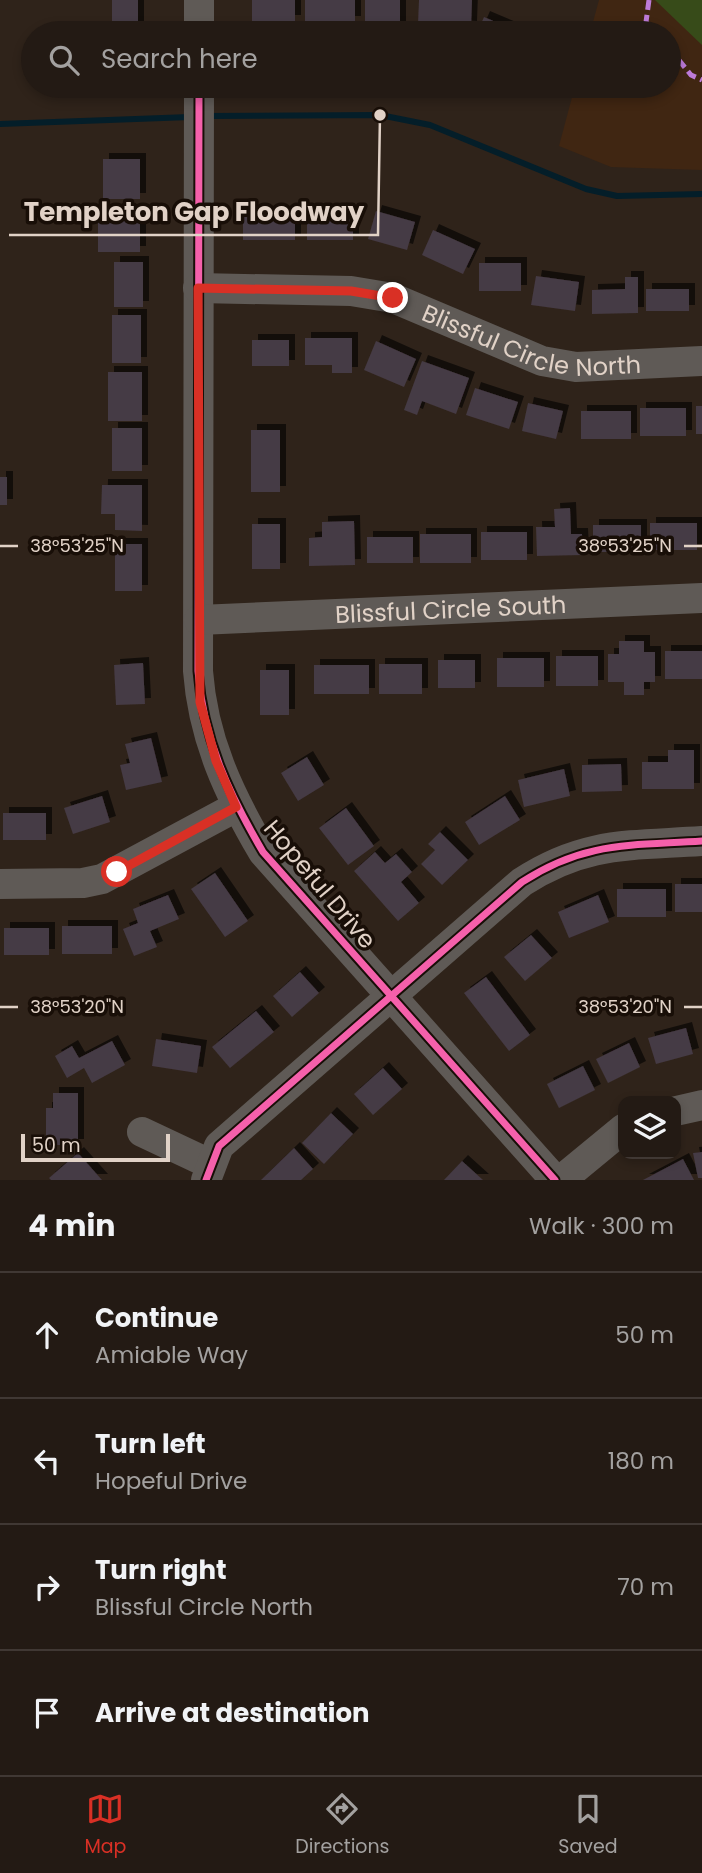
<!DOCTYPE html>
<html lang="en">
<head>
<meta charset="utf-8">
<style>
	body { margin:0; font-family:Poppins,sans-serif; background:#2f2722; color:#f1f3f6 }
	.controls { position:absolute; right:21px; bottom:21px; display:grid; overflow:hidden; border-radius:14px; box-shadow:0 4px 10px #0003 }
	.controls button { width:63px; height:63px; display:grid; place-items:center; padding:0; border:0; border-bottom:2px solid #403834; background:#231a14; color:#f1f3f6; font:35px sans-serif }
	.scale { position:absolute; left:21px; bottom:18px; width:149px; box-sizing:border-box; padding-left:7px; border:4px solid #e1d2c7; border-top:0; font-size:19px; line-height:24px; white-space:nowrap; color:#e1d2c7; -webkit-text-stroke:5px #180e07; paint-order:stroke }
	.stop { position:absolute; width:21px; height:21px; margin:-16px; border:5px solid #d93025; border-radius:50%; background:#fff }
	.stop.end { background:#d93025; border-color:#fff; box-shadow:0 2px 7px #0008 }
	.list { margin:0; padding:0; list-style:none }
	h2 { display:flex; justify-content:space-between; align-items:center; height:91px; margin:0; padding:0 28px; font-size:30px }
	h2 small { font-size:23px; font-weight:400; color:#a3a1a0 }
	.list li { display:grid; grid-template-columns:46px 1fr auto; gap:21px; align-items:center; box-sizing:border-box; height:126px; padding:0 28px; border-top:2px solid #403834 }
	.list b { display:block; font-size:26px; white-space:nowrap }
	.list p { margin:0; font-size:23px; white-space:nowrap; color:#a3a1a0 }
	.list em { font-size:23px; font-style:normal; color:#a3a1a0 }
	.icon { flex:none; width:38px; height:38px; fill:none; stroke:currentColor; stroke-width:2; stroke-linecap:round; stroke-linejoin:round }
	.map { position:relative; flex:none; width:702px; height:1180px; overflow:hidden }
	.search { position:absolute; background:#231a14; box-shadow:0 4px 10px #0003; left:21px; right:21px; top:21px; height:77px; display:flex; align-items:center; gap:18px; box-sizing:border-box; padding:0 24px; border-radius:38px; color:#a3a1a0; font-size:26px }
	.sheet { height:595px; background:#231a14 }
	nav { display:flex; justify-content:space-around; align-items:center; box-sizing:border-box; height:98px; border-top:2px solid #403834; background:#231a14; font-size:19px; color:#a3a1a0 }
	nav a { display:grid; justify-items:center; gap:4px }
	nav .on { color:#d93025 }
	.map>svg:first-child { display:block }
	.built { fill:#402612 }
	.green { fill:#374b19 }
	.lines { fill:none; stroke-linecap:round; stroke-linejoin:round }
	.stream { stroke:#041e29; stroke-width:6 }
	.building { fill:#453a44; filter:url(#shadow) }
	.minor { stroke:#5f5a56; stroke-width:30 }
	.quiet { stroke:#bd7bd9; stroke-width:5; stroke-dasharray:10 5; stroke-linecap:butt }
	.cycleway-casing { stroke:#180e07; stroke-width:11 }
	.cycleway { stroke:#f560ab; stroke-width:7 }
	.route { stroke:#d93025; stroke-width:9 }
	.ticks { fill:none; stroke:#e1d2c7; stroke-width:2.5 }
	.labels { text-anchor:middle; dominant-baseline:central; stroke-width:7; stroke-linejoin:round; paint-order:stroke }
	.street-label { font-size:24px; fill:#e1d2c7; stroke:#180e07 }
	.ticks-label { font-size:18px; text-anchor:middle; fill:#e1d2c7; stroke:#180e07; stroke-width:7; stroke-linejoin:round; paint-order:stroke }
	.leader { fill:none; stroke:#e1d2c7; stroke-width:2.5 }
	.callout-dot { fill:#e1d2c7; stroke:#180e07; stroke-width:2.5 }
	.callout-label { font-size:26px; text-anchor:middle; font-weight:bold; fill:#e1d2c7; stroke:#180e07; stroke-width:7; stroke-linejoin:round; paint-order:stroke }
</style>
</head>
<body>
<div class="map">
<svg width="702" height="1180" viewBox="0 0 702 1180">
	<defs>
		<filter id="shadow"><feDropShadow dx="6" dy="-6" stdDeviation="0" flood-color="#0009"/></filter>
	</defs>
	<rect width="100%" height="100%" fill="#2f231a"/>
	<polygon class="built" points="599,0 702,0 702,170 611,167 559,146 575,86 669,86 669,33 590,33"/>
	<polygon class="green" points="655,0 702,0 702,45"/>
	<g class="lines">
		<g class="stream">
			<polyline points="207,116 380,115 430,125 586,189 617,196 702,194"/>
			<polyline points="0,124 190,117"/>
		</g>
	</g>
	<g class="building">
		<rect x="112" y="0" width="26" height="30"/>
		<rect x="252" y="0" width="43" height="21"/>
		<polygon points="305,0 355,0 355,22 342,22 342,30 305,30"/>
		<polygon points="365,0 400,0 400,33 373,33 373,27 365,27"/>
		<polygon points="419,0 472,0 471,27 418,24"/>
		<polygon points="484,17 515,30 513,33 477,33"/>
		<rect x="103" y="159" width="37" height="40"/>
		<polygon points="376,211 415,222 407,250 368,239"/>
		<rect x="243" y="214" width="52" height="26"/>
		<rect x="98" y="215" width="42" height="37"/>
		<rect x="307" y="215" width="46" height="25"/>
		<polygon points="433,230 475,249 463,274 422,255"/>
		<rect x="114" y="262" width="29" height="45"/>
		<rect x="479" y="263" width="42" height="28"/>
		<polygon points="536,276 579,282 575,311 531,305"/>
		<polygon points="625,277 638,277 638,313 592,314 592,290 625,289"/>
		<rect x="646" y="289" width="43" height="22"/>
		<rect x="112" y="315" width="29" height="48"/>
		<polygon points="305,338 352,338 352,373 332,373 332,365 305,365"/>
		<rect x="252" y="340" width="37" height="26"/>
		<polygon points="376,341 416,359 404,387 364,370"/>
		<polygon points="422,361 469,378 456,414 422,401 417,415 404,410"/>
		<rect x="108" y="372" width="34" height="49"/>
		<polygon points="475,388 518,402 509,429 466,415"/>
		<polygon points="528,403 563,411 556,439 522,431"/>
		<rect x="696" y="406" width="6" height="28"/>
		<rect x="640" y="408" width="46" height="28"/>
		<rect x="581" y="411" width="50" height="28"/>
		<rect x="112" y="428" width="30" height="43"/>
		<rect x="251" y="430" width="29" height="62"/>
		<rect x="0" y="477" width="7" height="28"/>
		<polygon points="102,485 142,485 142,531 115,530 115,514 101,514"/>
		<polygon points="570,508 571,534 582,534 583,555 537,556 536,527 555,527 554,509"/>
		<polygon points="354,521 355,565 309,566 309,538 322,537 322,522"/>
		<rect x="650" y="523" width="47" height="27"/>
		<rect x="252" y="524" width="28" height="45"/>
		<rect x="593" y="525" width="48" height="27"/>
		<rect x="481" y="532" width="46" height="28"/>
		<rect x="420" y="534" width="51" height="29"/>
		<rect x="367" y="537" width="46" height="26"/>
		<rect x="115" y="544" width="27" height="47"/>
		<polygon points="619,641 644,641 644,652 655,652 655,682 644,682 644,695 624,695 624,682 608,682 608,654 619,654"/>
		<rect x="665" y="651" width="37" height="28"/>
		<rect x="556" y="656" width="42" height="30"/>
		<rect x="497" y="658" width="47" height="29"/>
		<rect x="438" y="660" width="37" height="28"/>
		<polygon points="143,663 145,704 116,705 114,665"/>
		<rect x="379" y="664" width="43" height="30"/>
		<rect x="314" y="665" width="55" height="29"/>
		<rect x="260" y="670" width="29" height="45"/>
		<polygon points="151,738 162,782 126,790 120,765 130,763 125,744"/>
		<polygon points="668,750 694,750 694,789 642,789 642,762 668,762"/>
		<polygon points="307,757 324,785 298,801 281,773"/>
		<polygon points="621,764 622,791 582,792 582,765"/>
		<polygon points="564,769 570,796 524,807 518,780"/>
		<polygon points="102,796 110,822 73,834 64,808"/>
		<polygon points="505,796 520,820 479,845 465,822"/>
		<polygon points="346,808 374,846 348,865 319,828"/>
		<rect x="3" y="813" width="43" height="27"/>
		<polygon points="440,832 468,860 442,885 421,864 435,850 428,844"/>
		<polygon points="375,852 385,863 396,854 412,872 401,882 419,903 398,921 354,871"/>
		<polygon points="215,873 248,921 225,937 191,889"/>
		<rect x="675" y="884" width="27" height="28"/>
		<rect x="617" y="889" width="49" height="28"/>
		<polygon points="168,895 179,919 150,931 157,947 134,956 123,929 138,923 133,909"/>
		<polygon points="598,895 609,922 569,938 558,912"/>
		<rect x="62" y="926" width="50" height="28"/>
		<rect x="4" y="928" width="45" height="27"/>
		<polygon points="531,935 552,958 525,981 504,957"/>
		<polygon points="300,972 319,993 292,1017 273,996"/>
		<polygon points="486,977 530,1035 509,1051 464,993"/>
		<polygon points="256,1011 274,1032 230,1068 212,1047"/>
		<polygon points="686,1028 693,1054 656,1064 648,1038"/>
		<polygon points="156,1039 201,1046 197,1073 152,1066"/>
		<polygon points="112,1041 125,1065 92,1083 84,1068 67,1078 55,1056 72,1046 79,1058"/>
		<polygon points="629,1043 640,1067 608,1083 596,1059"/>
		<polygon points="583,1066 595,1090 559,1108 547,1084"/>
		<polygon points="383,1068 402,1089 373,1115 354,1094"/>
		<polygon points="53,1093 78,1093 78,1145 46,1145 46,1108 53,1108"/>
		<polygon points="331,1113 353,1134 324,1164 302,1143"/>
		<polygon points="294,1148 313,1169 301,1180 261,1180"/>
		<polygon points="702,1152 702,1178 698,1178 693,1153"/>
		<polygon points="78,1153 102,1180 51,1180 49,1178"/>
		<polygon points="683,1159 694,1180 643,1180"/>
		<polygon points="462,1161 483,1180 444,1180"/>
	</g>
	<g class="lines">
		<g class="minor">
			<polyline points="199,33 199,0"/>
			<path d="M199,86L198,671C203,739 229,794 263,852L555,1180"/>
			<path id="s1" d="M198,288L351,291L393,298L542,361L576,367L702,361"/>
			<path id="s2" d="M199,620L702,598"/>
			<polyline points="0,884 83,883 102,879 236,807"/>
			<polyline points="676,1111 702,1105"/>
			<polyline points="142,1132 210,1164"/>
			<path d="M206,1180L219,1146L522,882C585,841 630,846 702,841"/>
			<polyline points="561,1180 623,1129"/>
		</g>
		<g class="quiet">
			<polyline points="649,0 646,22 656,33"/>
			<polyline points="669,48 691,75 702,80"/>
		</g>
		<g class="cycleway-casing">
			<g id="cycleway">
				<path d="M199,86L198,671C203,739 229,794 263,852L555,1180"/>
				<path d="M206,1180L219,1146L522,882C585,841 630,846 702,841"/>
			</g>
		</g>
		<use href="#cycleway" class="cycleway"/>
	</g>
	<g class="lines">
		<polyline class="route" points="117,872 236,807 216,761 200,702 198,288 351,291 393,298"/>
	</g>
	<path class="ticks" d="M0,546H18M684,546H702M0,1007H18M684,1007H702"/>
	<g class="labels">
		<g class="street-label">
			<text stroke="none"><textPath href="#s1" startOffset="343">Blissful Circle North</textPath></text>
			<text stroke="none"><textPath href="#s2" startOffset="252">Blissful Circle South</textPath></text>
			<text transform="translate(320 884) rotate(50)">Hopeful Drive</text>
		</g>
	</g>
	<g class="ticks-label">
		<text x="77" y="552">38°53'25"N</text>
		<text x="625" y="552">38°53'25"N</text>
		<text x="77" y="1013">38°53'20"N</text>
		<text x="625" y="1013">38°53'20"N</text>
	</g>
	<path class="leader" d="M380 115L378 235H9"/>
	<circle class="callout-dot" cx="380" cy="115" r="7"/>
	<g class="callout-label">
		<text x="194" y="221">Templeton Gap Floodway</text>
	</g>
</svg>
<div class="controls">
<button><svg class="icon" aria-label="layers" viewBox="0 0 24 24"><path d="M12 4l9 5-9 5-9-5zM3 14l9 5 9-5"/></svg></button>
</div>
<div class="scale">50 m</div>
<div class="stop" style="left:117px;top:872px"></div>
<div class="stop end" style="left:393px;top:298px"></div>
<div class="search"><svg class="icon" aria-label="search" viewBox="0 0 24 24"><circle cx="10" cy="10" r="6"/><path d="M15 15l6 6"/></svg>Search here</div>
</div>
<section class="sheet">
<h2>4 min<small>Walk · 300 m</small></h2>
<ul class="list">
<li><svg class="icon" aria-label="ahead" viewBox="0 0 24 24"><path d="M12 20V5M6 11l6-6 6 6"/></svg><div><b>Continue</b><p>Amiable Way</p></div><em>50 m</em></li>
<li><svg class="icon" aria-label="left" viewBox="0 0 24 24"><path d="M17 20v-9H6M10 6l-5 5 5 5"/></svg><div><b>Turn left</b><p>Hopeful Drive</p></div><em>180 m</em></li>
<li><svg class="icon" aria-label="right" viewBox="0 0 24 24"><path d="M7 20v-9h11M14 6l5 5-5 5"/></svg><div><b>Turn right</b><p>Blissful Circle North</p></div><em>70 m</em></li>
<li><svg class="icon" aria-label="arrive" viewBox="0 0 24 24"><path d="M6 21V4h12l-3 4 3 4H6"/></svg><div><b>Arrive at destination</b></div></li>
</ul>
</section>
<nav>
<a class="on"><svg class="icon" aria-label="map" viewBox="0 0 24 24"><path d="M3 6l6-2 6 2 6-2v14l-6 2-6-2-6 2zM9 4v14M15 6v14"/></svg>Map</a>
<a><svg class="icon" aria-label="directions" viewBox="0 0 24 24"><path d="M12 3l9 9-9 9-9-9zM9 14v-3h6M13 9l2 2-2 2"/></svg>Directions</a>
<a><svg class="icon" aria-label="saved" viewBox="0 0 24 24"><path d="M7 4h10v16l-5-4-5 4z"/></svg>Saved</a>
</nav>
</body>
</html>
